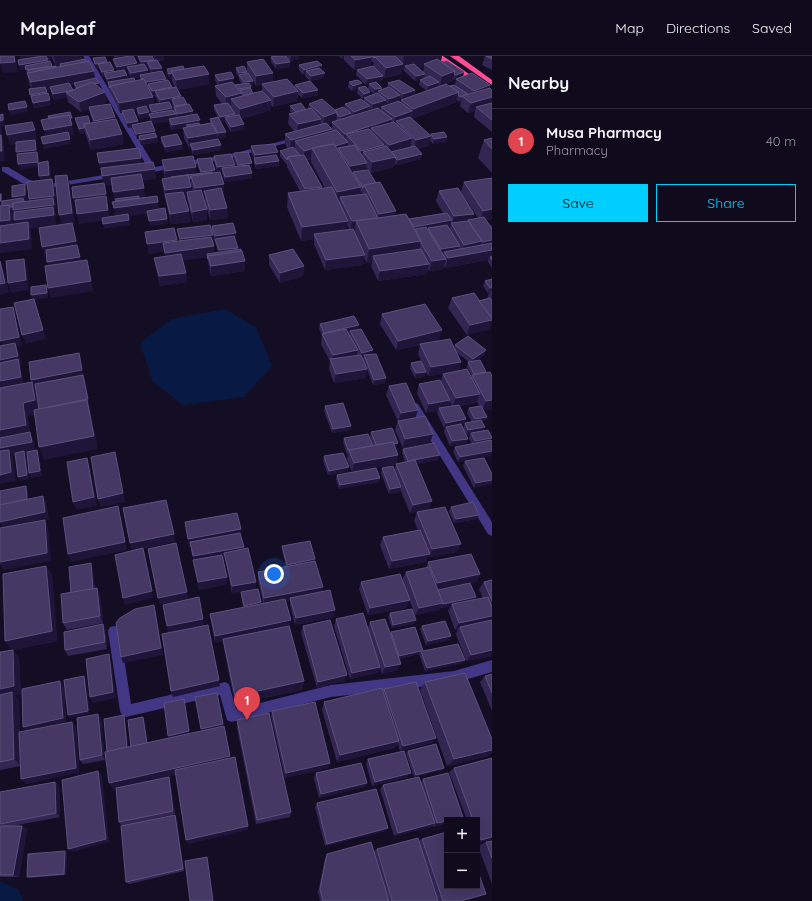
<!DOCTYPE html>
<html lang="en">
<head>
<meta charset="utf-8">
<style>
	body { margin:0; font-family:Quicksand,sans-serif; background:#1d1829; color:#f1f3f6 }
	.controls { position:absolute; right:12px; bottom:12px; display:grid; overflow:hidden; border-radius:0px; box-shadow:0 4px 16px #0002 }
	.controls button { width:36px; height:36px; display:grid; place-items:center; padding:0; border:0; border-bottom:1px solid #2f2b3b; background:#0f0a1c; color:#f1f3f6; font:20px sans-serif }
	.you { position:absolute; left:274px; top:518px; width:14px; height:14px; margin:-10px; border:3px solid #fff; border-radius:50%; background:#1a73e8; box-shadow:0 0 0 6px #1a73e833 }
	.badge { display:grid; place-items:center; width:26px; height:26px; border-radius:50%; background:#00cefc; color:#fff; font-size:13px; font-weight:700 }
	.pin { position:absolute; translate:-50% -33px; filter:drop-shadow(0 1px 2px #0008) }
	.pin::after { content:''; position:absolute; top:21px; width:14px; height:12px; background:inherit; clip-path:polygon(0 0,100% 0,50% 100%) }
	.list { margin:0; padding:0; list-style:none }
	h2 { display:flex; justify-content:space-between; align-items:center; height:52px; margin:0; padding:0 16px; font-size:17px }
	h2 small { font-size:13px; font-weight:400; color:#9b9aa3 }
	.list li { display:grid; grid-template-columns:26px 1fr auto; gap:12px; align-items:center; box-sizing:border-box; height:64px; padding:0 16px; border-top:1px solid #2f2b3b }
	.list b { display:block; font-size:15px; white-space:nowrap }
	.list p { margin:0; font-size:13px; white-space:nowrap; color:#9b9aa3 }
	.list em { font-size:13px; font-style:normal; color:#9b9aa3 }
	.actions { display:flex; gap:8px; padding:12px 16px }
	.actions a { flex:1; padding:9px 0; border:1px solid #00cefc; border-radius:0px; text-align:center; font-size:14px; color:#00cefc }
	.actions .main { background:#00cefc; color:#111 }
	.map { position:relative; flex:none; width:492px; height:845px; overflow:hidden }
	header { display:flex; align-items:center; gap:24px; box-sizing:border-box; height:56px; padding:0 20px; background:#0f0a1c; border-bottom:1px solid #2f2b3b }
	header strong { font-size:19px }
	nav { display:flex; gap:22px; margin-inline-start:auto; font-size:14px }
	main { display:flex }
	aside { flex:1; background:#0f0a1c }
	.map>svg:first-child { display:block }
	.water { fill:#081943 }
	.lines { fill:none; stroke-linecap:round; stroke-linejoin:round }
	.canal { fill:#081943; fill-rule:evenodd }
	.minor { fill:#413785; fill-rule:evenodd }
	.highway { fill:#ff4c93; fill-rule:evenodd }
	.wall { fill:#332653; fill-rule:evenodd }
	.shaded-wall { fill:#1f1539; fill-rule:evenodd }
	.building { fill:#453865; stroke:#5c507e }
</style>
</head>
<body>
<header>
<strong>Mapleaf</strong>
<nav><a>Map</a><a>Directions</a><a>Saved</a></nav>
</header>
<main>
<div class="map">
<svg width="492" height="845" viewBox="0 0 492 845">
	<rect width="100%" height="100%" fill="#140e25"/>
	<polygon class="water" points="225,253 256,271 272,310 244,341 183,349 153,326 140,287 172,263"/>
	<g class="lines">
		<polygon class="canal" points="0,825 19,834 23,845 0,845"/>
		<g class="minor">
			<polygon points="83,0 89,0 155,111 231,98 298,81 301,83 231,102 153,116 140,117 140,113 148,112"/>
			<polygon points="2,111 8,111 28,123 43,129 116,117 120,119 116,121 42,133 22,127 2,115"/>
			<polygon points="415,347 418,348 492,466 492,480 488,478 412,354 410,351"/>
			<polygon points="114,570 118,571 120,575 131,648 225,626 229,628 236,653 331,629 454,615 492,604 492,616 454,627 331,641 231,666 227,664 220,639 126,661 122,659 120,655 108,575 110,571"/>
		</g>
		<g class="highway">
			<polygon points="434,0 443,0 492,34 492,40"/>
			<polygon points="450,0 459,0 492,24 492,29"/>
		</g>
	</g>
	<g class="wall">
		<path d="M20,0H81L82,4L95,22L100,32L105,36L106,46L97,50L115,61L122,78L124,88L91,94L85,77L80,78L75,62L90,67H93L91,61L89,53L81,56L68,46L67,41L54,44L50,33L46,34L51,49L34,52L29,33H32L29,27L26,13L20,14L21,3ZM52,2L56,11L61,10V11H52L48,6L47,3ZM70,29H74L75,33L73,34Z"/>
		<path d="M114,0H135V3L137,7V9H141L137,0H152L155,5L154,0H164V4L157,5L162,12V15L166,25L172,32L175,31L172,25V22L170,23L167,18V13H184L209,18V28L177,34L181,42L193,55V58L200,69L210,67V63L218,61L214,54V49L222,48L216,40L215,30L218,29L215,24V19L234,27H233L235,29L242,28L239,24V22L236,17V12L247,17L253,30H251V34L253,37L262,35V28L256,30L247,15V6L273,17L272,26L294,31L295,29L318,34V39L302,42L298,38L297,45L273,51L271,49V54L241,63L244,73L231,76L225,66V65L221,66L226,76V81L218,82L217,80V83L221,89V94L193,99L191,93V91L189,92L184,82L183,72L172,74L169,68V65L152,68L155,75L158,86L141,89L139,83H137L133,74L132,71L128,72L123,60V57H120L112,39L111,37L108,32V28L105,21H103L99,12L96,13L93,2L107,7L114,16L118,15L114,8L113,3H115ZM146,10H148L151,17L148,18V14ZM128,14V16L131,22L128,23L127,19L125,15ZM140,21L141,24L135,25L134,22ZM155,39V40L159,47L154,48L153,40ZM170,47H172L174,55L172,54ZM147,52H149L151,57L149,58L150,63L151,65L139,68L134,55L137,54V57L140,63L149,61V56Z"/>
		<polygon points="287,0 299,0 299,3 290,5"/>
		<path d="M339,0H442L441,5L464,16L463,20L490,29L489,33L492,34V76L474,61L475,55L468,57L460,50L461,46H460L457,44L456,46L412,63L430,79L431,78L447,81L446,86L433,88L430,84L428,90L417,93L422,98L421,103L396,109L394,107V111L371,117L366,111V114L395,160L409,163L443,157L436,145L439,135L474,158L472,163L478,162L461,136L464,126L491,122L492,120V163L486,164L490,169H492V212L488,206V204L445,212L444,210L443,213L429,215L428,213L427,218L378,225L371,210L372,206L367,207L364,202L363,209L325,214L314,188V183L301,185L287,151L288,137L300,135L287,111V109L280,100V95L288,93L285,88V78L295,76L288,68L289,58L292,57L290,55V50L306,54L308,53L309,48L335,54L344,52L345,48L364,45V42L363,43L357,37L358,33L352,35L348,31L349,26L362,31L370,36V40L374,38L368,33L369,28L366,29L356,19L357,14L373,11L374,7L371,5L370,10L354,14L344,4V3H342ZM424,11L423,16L418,12ZM402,14H404V15L415,25L420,24L419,29L427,35L401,44V46L381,51V54L370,55V52L372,54L385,49L386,46L388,48L399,44L400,41L402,43L414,40L415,34L388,27L387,32L382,34L376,26L382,25L383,20L384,22L402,18ZM453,23L454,24H456L455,29L438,31V29L440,30L453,25ZM332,67V73L328,69ZM311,103V106L325,132H322V131L307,104ZM361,135L362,137H363L362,138L360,139ZM347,168L349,173L346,174Z"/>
		<polygon points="485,0 492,0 492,14 482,9"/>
		<polygon points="271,1 290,11 276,13 271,6"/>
		<polygon points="299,9 322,14 324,22 310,25 305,20 305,18 303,19 299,14"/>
		<polygon points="161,81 183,93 166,96 161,86"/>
		<polygon points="492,82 492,117 478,102 484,84"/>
		<polygon points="251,90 279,105 279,110 256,113 254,107 254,102 251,96"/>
		<polygon points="234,97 252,107 252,112 250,113 252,122 225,126 222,116 217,116 214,105 214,100 235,111 237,110 234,103"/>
		<path d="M197,103L215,117L224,128V138H223L228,162L210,164L205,145V141H203L207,153V164L193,166L187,142H185L190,166L171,168L163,133L162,123L165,122L163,114L162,104L196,111V118L200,117L197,108ZM190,128H191L193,135L191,136Z"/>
		<polygon points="212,170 236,182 235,182 238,193 245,205 245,215 211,220 207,201 183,204 187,226 160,230 156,212 154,202 165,200 164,195 149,198 145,176 177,185 179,185 177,173 213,179 214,197 218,196 212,175"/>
		<polygon points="269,199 304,210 303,220 280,227 269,209"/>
		<polygon points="492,223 492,265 489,273 467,279 448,252 452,242 479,245 487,243 489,237 488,237 483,230 485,225"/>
		<path d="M382,258L439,284L427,287L454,292L455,289L486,294L484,299L475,305L485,317L492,353L483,354L487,361L484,365L482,366L483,374H488L458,406L453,395L455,391L472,388L469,382L470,378L467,379L463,372L465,367L472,366L467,357L469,352L479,350L477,345L476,347L459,350L466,363L464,368H461L468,383L466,387L450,390L444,376L445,371L444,372L437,357L438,355L426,357L417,337L419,328L441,325L443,318L428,320L418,298L420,289L396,294L380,268ZM456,296L469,306H468L467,311L472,321H471L458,315L461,306ZM450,346L452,350L448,351Z"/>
		<polygon points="320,268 358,273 373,294 372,298 385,327 373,329 367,313 365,322 334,327 329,313 330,305 321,288 322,279 319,273"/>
		<polygon points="411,307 426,316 424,321 415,322 410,312"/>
		<polygon points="389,330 415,362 433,378 430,387 403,392 395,374 398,365 386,339"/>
		<polygon points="325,350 351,370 350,374 332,377 324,355"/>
		<polygon points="371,376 398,387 396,391 395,392 398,399 396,408 352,416 347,403 348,398 347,399 343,386 344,382 373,390 370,381"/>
		<polygon points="403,393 438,404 416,408 429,453 410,457 400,433 399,436 389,438 381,417 382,412 394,415 396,408 405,406 402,397"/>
		<polygon points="324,400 348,416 328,419 323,405"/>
		<polygon points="465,405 492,418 474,432 463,410"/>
		<polygon points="337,419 380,422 379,426 339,433 336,423"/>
		<polygon points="451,451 477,463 454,467 449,455"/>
		<polygon points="417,456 457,496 429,501 428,500 426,506 389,513 380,489 383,481 418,474 414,465"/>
		<polygon points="185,466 241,473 241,481 244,493 232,538 225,502 223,502 227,521 227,528 199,534 191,491 189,491"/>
		<polygon points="282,490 315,503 315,505 322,536 334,561 295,569 290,549 290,544 286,545 290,571 304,625 302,634 235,648 224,593 223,585 215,587 211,565 210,558 243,551 241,540 241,536 261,546 261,548 263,547 258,524 258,516 286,511 282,494"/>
		<polygon points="428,506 480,518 476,526 470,527 476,541 475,544 483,542 479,533 484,526 492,524 492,600 466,605 456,578 458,573 455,574 448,555 451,550 441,552 441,550 439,554 415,559 402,524 406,516 426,512"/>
		<polygon points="46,510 52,520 57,585 13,594 19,603 21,638 15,640 19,645 20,676 27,675 23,671 64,631 66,667 72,666 76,671 79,716 26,728 20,710 0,714 0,596 12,594 5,585"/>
		<polygon points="92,511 95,532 97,532 100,539 103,567 67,574 63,567 71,537"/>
		<polygon points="361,526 406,552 368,559 359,533"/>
		<polygon points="390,557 414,568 392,572 388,561"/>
		<polygon points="336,563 368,572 370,566 390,578 391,576 423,595 462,607 425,615 419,598 399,603 398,614 382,618 380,612 377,617 350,623 334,570"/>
		<polygon points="103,568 106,575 107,593 68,600 65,594"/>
		<polygon points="303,570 345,625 317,632 301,577"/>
		<polygon points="422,570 449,584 426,589 420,573"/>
		<polygon points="492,618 492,655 480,626 485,620"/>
		<polygon points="425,626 492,683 492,696 488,700 447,710 420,634"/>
		<polygon points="384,633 432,687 400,695 398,688 394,692 337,706 322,654 324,646 383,636"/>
		<polygon points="272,655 328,712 285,722 271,660"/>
		<polygon points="101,663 105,704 83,708 80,704"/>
		<polygon points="237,664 291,756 290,761 256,768 237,672"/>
		<polygon points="408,695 444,712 442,714 414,721 406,697"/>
		<polygon points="492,702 492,783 477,787 477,764 467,764 449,716 454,712"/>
		<polygon points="368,703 407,721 372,730 366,708"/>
		<polygon points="316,717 367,727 364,731 319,742 314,722"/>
		<polygon points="169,721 170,725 175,758 122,770 119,766"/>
		<polygon points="423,723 447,764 447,767 433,771 432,769 431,771 394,780 380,733 383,729 421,726"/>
		<polygon points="55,726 59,730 60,761 12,770 22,770 27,773 19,821 0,821 0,770 2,770 0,768 0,736"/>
		<polygon points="317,747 385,775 325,790 315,751"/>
		<polygon points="175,759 177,763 184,815 129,828 126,826"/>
		<polygon points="422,783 462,845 320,845 318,836 325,802 327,798 374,795 377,793 419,785"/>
		<polygon points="492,785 492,828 478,790 486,786"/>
		<polygon points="67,796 66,819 30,822 27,821"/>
	</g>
	<g class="shaded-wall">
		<polygon points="14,0 15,0 18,16 3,17 0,7"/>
		<polygon points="20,0 52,0 52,2 22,7"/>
		<polygon points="54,0 81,0 82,6 60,8 61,10 56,11"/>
		<polygon points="122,0 135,0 135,3 117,6 116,1"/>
		<polygon points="155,0 164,0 164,4 156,5"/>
		<polygon points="291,0 299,0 299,3 290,5"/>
		<rect x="342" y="0" width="2" height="3"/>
		<polygon points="404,0 442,0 440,8 424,8 424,11 408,13 405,10 404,14 402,14 402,18 384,22 386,12 403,8"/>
		<polygon points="372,1 370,10 354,14 355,4"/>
		<polygon points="48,4 49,10 20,14 19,9"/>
		<polygon points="154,4 155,9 147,6 148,10 142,11 141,6"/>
		<polygon points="107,6 108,11 98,8 99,12 96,13 95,8"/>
		<polygon points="290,6 290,11 276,13 276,8"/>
		<polygon points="137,7 138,13 127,11 128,14 118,16 117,11"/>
		<polygon points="322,9 322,14 306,15 305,18 303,19 304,14"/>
		<polygon points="52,10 53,15 28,19 26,14"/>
		<polygon points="162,12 162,17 152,19 151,13"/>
		<polygon points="114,14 115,19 104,17 105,21 103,21 102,16"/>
		<polygon points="148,14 149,19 140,19 140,21 131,22 131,17"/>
		<polygon points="94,15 95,25 74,27 74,29 51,33 50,31 50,33 33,36 31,26"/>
		<polygon points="455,15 453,25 440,30 442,20"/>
		<polygon points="247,16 247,21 239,19 239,22 239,17"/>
		<polygon points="464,16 463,21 456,23 456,24 454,24 456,19"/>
		<polygon points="172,17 172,22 170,23 169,18"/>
		<polygon points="273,17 272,27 256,30 256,20"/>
		<polygon points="325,17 324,22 310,25 311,20"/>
		<polygon points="209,18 209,28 177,34 176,24"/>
		<polygon points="425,18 424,23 415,25 416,20"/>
		<polygon points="127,19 128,25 108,26 108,28 107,23"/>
		<polygon points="383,20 382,25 366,29 367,23"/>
		<polygon points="234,22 234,27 219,30 219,25"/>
		<polygon points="166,23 166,28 148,28 148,31 144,27"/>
		<polygon points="253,25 253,30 244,31 244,26"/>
		<polygon points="439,26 438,31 427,35 428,30"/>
		<polygon points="99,27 100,32 77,33"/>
		<polygon points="362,27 361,32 358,32 358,33 352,35 353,30"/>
		<polygon points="490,29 487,39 471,44 474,35"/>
		<polygon points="172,31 172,36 155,35 155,39 152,40 152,35"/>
		<polygon points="251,31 251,36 240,34 240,38 242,37 242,47 231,43 231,50 226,51 226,41 237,34"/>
		<polygon points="382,32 381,37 378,35 378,37 374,38 375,33"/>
		<polygon points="318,34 318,39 302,42 303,37"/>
		<polygon points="415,34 414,40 402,43 403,38"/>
		<polygon points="73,35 66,37 67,41 54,44 53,38"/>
		<polygon points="298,35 297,45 273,51 274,41"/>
		<polygon points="47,36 48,41 32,44 30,39"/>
		<polygon points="105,36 106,46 81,56 79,46"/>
		<polygon points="370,36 370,41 364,42 363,43 364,38"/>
		<polygon points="459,36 456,46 411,63 413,53"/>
		<polygon points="400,39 399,44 388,48 389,43"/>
		<polygon points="181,40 182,45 172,43 172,47 160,49 160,44"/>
		<polygon points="462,40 461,46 460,46 461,41"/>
		<polygon points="153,41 155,51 149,49 149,52 138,54 137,52 137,54 123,57 122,55 123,57 120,57 119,47"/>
		<polygon points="492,41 492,50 476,51 475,55 468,57 471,47"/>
		<polygon points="50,44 51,49 34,52 33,47"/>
		<polygon points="271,44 271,54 240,63 240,53"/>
		<polygon points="386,44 385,49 372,54 373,48"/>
		<polygon points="370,50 369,55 353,61 354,56"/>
		<polygon points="27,51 28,56 11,59 9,54"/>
		<polygon points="172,52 172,57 152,61 152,56"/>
		<polygon points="193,55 193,60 178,63 177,58"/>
		<polygon points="412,55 410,65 396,65 395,70 393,71 395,61"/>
		<polygon points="149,56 149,61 140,63 139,58"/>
		<polygon points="337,56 336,66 332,66 332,67 323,71 324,61"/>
		<polygon points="351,57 350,62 340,66 340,61"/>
		<polygon points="3,58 5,70 1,70 2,74 3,83 4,89 5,105 0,106 0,65"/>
		<polygon points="176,58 176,63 169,63 169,65 152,68 151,62"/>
		<polygon points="235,58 235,63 225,61 225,65 220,66 220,61"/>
		<polygon points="115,61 117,71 96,75 94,65"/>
		<polygon points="72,62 73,67 51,71 50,66"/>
		<polygon points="321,63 320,73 297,78 298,68"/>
		<polygon points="392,63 390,73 371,72 370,80 346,78 345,87 348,86 347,96 338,92 338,99 323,93 344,87 345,78"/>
		<polygon points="200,64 200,69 186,69 187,72 172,74 172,69"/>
		<polygon points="138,65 139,70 132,69 132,71 128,72 127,67"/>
		<polygon points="244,68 244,73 231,76 231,71"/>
		<polygon points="72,69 74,79 46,84 44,74"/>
		<polygon points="84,72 85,77 80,78 79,73"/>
		<polygon points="332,73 331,83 295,85 295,93 290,95 291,84"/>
		<polygon points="35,74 37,84 35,85 37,99 18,102 16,96 35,85 10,89 7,79"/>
		<polygon points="155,75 156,80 139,80 139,83 137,83 136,78"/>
		<polygon points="226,76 226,81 218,82 218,77"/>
		<polygon points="217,77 217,87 190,88 191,91 189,92 188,82"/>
		<polygon points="122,78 124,88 91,94 90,84"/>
		<polygon points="431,80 428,90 414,94 416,84"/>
		<polygon points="157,81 158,86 141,89 140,84"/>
		<polygon points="447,81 446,86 433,88 434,83"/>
		<polygon points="412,82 410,92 387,99 389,89"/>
		<polygon points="70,83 71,88 44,93 43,88"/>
		<polygon points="182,88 183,93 166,96 165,91"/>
		<polygon points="221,89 221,94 193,99 193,94"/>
		<polygon points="384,89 383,99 363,96 362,104 360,105 361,95"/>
		<polygon points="312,92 311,102 304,105 304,95"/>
		<polygon points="37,96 39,101 39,111 19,114 18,108"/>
		<polygon points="278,96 277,102 255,104 255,99"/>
		<polygon points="422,98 421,103 396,109 397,104"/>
		<polygon points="396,101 394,111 371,117 372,106"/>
		<polygon points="141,102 143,112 101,117 99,107"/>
		<polygon points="48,105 50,110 51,124 40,125 39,120"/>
		<polygon points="279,105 279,110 256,113 256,108"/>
		<polygon points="252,107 252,112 238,114 238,109"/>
		<polygon points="367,107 365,118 353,116 353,120 349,120 350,110"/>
		<polygon points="235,109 235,114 222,112 222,116 217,116 217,111"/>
		<polygon points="196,111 197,121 166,125 165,115"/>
		<polygon points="155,113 156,123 104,130 102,120"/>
		<polygon points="215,114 215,119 201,121 201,116"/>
		<polygon points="252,117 252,122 225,126 225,121"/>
		<polygon points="67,119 70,129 75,167 73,168 82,211 50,216 47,206 78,195 45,201 42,191 62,169 59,159"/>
		<polygon points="191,122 191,128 173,130 172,125"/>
		<polygon points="52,123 55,133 56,150 55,150 56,169 30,173 31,176 32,193 0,197 0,187 17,174 14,164 14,156 12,156 13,159 13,174 0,176 0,165 9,149 14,146 12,141 25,128 26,133 27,144 24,145 25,147 31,152 29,143"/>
		<polygon points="224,128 224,138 206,141 204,135 205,141 195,142 195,132"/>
		<polygon points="191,131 192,141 187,136 187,142 167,144 165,138 166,144 165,134"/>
		<polygon points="322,131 321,141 304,143 305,133"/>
		<polygon points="361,131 359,146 340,141 339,149 336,150 337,136"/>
		<polygon points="144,132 145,142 115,146 113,136"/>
		<polygon points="1,138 2,143 3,150 0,151"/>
		<polygon points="106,138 110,164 79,168 77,158 107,148 76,152 73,142"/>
		<polygon points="158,146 160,156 115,162 114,152"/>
		<polygon points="227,152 228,162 210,164 210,154"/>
		<polygon points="207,153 207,164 193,166 192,156"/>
		<polygon points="492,153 492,163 480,165 483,155"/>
		<polygon points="189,155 190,166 171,168 170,158"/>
		<polygon points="396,155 394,166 377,168 379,158"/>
		<polygon points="474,158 471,168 468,164 467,168 452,169 454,160"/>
		<polygon points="378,162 376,172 356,165 355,175 350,175 352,165"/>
		<polygon points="167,163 168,168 150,170 149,165"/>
		<polygon points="129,164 130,169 104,173 103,168"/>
		<polygon points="452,164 449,175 428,172 426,178 413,175 414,171"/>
		<polygon points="348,165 346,179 314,178 314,183 301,185 302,171"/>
		<polygon points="236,177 236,182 216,185 215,183 215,185 215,180"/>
		<polygon points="213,179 213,189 181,193 180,183"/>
		<polygon points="177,184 178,194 163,187 164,195 149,198 147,188"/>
		<polygon points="492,184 492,194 480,196 483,186"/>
		<polygon points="421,185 418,199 373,200 372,206 367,207 369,193"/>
		<polygon points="482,185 478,195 461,199 464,189"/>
		<polygon points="214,190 214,200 207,198 207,201 166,207 165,197"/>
		<polygon points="460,190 457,200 444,196 442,202 438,203 441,193"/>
		<polygon points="238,192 238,197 219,199 219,194"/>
		<polygon points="492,194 492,203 490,201 488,204 445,212 448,202"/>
		<polygon points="365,199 363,209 325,214 326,204"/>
		<polygon points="24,203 27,213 29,234 11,237 8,227"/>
		<polygon points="446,203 443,213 429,215 432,205"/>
		<polygon points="87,204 93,235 51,242 48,232"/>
		<polygon points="0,205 4,215 9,237 0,239"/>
		<polygon points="245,205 245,215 211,220 211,210"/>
		<polygon points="429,208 427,218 378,225 380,215"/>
		<polygon points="304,210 303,220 280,227 280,217"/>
		<polygon points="186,217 187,226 160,230 159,220"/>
		<polygon points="46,229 48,234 48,242 34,244 46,283 26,288 22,279 33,244 31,239"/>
		<polygon points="490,232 492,232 492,235 491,233 489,237 488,237"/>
		<polygon points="13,251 16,261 22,290 17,291 22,309 20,310 24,330 0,336 0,304 4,295 0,285"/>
		<polygon points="492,261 492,265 489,273 467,279 470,269"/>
		<polygon points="359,269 358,274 324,282 324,277"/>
		<polygon points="442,274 439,284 396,294 398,285"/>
		<polygon points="358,294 356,303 332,309 333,299"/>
		<polygon points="373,294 372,299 364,299 364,301 361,302 362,297"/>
		<polygon points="486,294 484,299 471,308 473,303"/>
		<path d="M79,297L86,328L90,352V353L98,393L44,404L39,391L40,358L28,360L31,382L0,388V374L23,347L32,328L31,324ZM84,324L39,353L37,339L34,333Z"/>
		<polygon points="461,306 458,316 428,320 431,311"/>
		<polygon points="367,313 365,322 334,327 336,318"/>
		<polygon points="426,316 424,321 415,322 416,317"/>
		<polygon points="486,316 484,321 473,321 474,318"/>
		<polygon points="386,322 385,327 373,329 374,324"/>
		<polygon points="480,338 476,347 452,351 456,342"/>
		<polygon points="450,344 447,354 439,352 438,355 426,357 429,348"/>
		<polygon points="492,344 492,353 482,355 486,345"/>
		<polygon points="418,354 415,363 398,366 401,357"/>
		<polygon points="487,361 484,365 473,367 475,363"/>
		<polygon points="466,363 464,368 444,372 446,367"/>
		<polygon points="351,370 350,374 332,377 333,373"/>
		<polygon points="485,371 483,376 471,377 470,378 467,379 468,374"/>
		<polygon points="30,376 34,385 35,395 25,397 26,400 29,423 20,425 18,421 24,397 12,400 13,403 16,425 0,428 0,392"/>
		<polygon points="433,378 430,387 403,392 405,383"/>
		<polygon points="492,382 490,387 473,390 475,385"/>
		<polygon points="468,383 466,387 450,390 452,385"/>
		<polygon points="398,387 396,391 375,395 376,391"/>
		<polygon points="37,394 39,398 42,420 31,422 29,417"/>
		<polygon points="492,395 492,400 458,406 460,401"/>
		<polygon points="115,396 125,446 100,451 98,443"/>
		<polygon points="398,399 396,408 352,416 354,407"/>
		<polygon points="440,399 438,404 407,409 408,405"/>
		<polygon points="87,402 90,411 97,450 76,454 73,446"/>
		<polygon points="349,411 348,416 328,419 329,415"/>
		<polygon points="380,422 379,426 339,433 340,429"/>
		<polygon points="492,424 492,428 474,432 476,427"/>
		<polygon points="26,430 28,435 29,448 0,455"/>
		<polygon points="401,431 399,436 389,438 390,433"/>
		<polygon points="43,440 47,449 49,464 45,465 48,472 51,505 4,514 0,508 0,506 4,474 0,467 0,466"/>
		<polygon points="432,445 429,453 410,457 413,449"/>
		<polygon points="118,450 120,459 127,494 71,506 68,498"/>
		<polygon points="479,459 477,463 454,467 456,463"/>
		<polygon points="241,473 241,481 190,486 191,491 189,491 188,483"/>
		<polygon points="174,478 175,486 143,493 153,542 125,549 123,542 132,495 130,487"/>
		<polygon points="461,488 457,496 429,501 432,493"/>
		<polygon points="244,491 244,498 224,497 225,502 194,508 193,500"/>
		<polygon points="430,498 426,506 389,513 392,505"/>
		<polygon points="315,503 315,507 287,513 287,509"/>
		<polygon points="91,507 92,511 95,536 72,541"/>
		<polygon points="46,510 52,520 57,585 13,594 19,603 21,638 15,640 19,645 21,710 14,703 0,643 0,633 12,594 5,585"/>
		<polygon points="480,518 476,526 433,535 437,527"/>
		<polygon points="227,521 227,528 199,534 198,526"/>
		<polygon points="256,526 256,533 232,538 232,530"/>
		<polygon points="323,531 322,538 290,542 290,544 264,549 264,542"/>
		<polygon points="97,532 100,539 103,567 100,560"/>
		<polygon points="187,536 188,543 160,549 158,542"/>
		<polygon points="476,541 474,545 452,548 451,550 441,552 443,548"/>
		<polygon points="410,544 406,552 368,559 370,552"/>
		<polygon points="261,546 261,550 244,553 244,550"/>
		<polygon points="443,547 439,554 415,559 419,552"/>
		<polygon points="154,549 156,556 163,599 123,607 121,601"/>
		<polygon points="335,554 334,561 295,569 296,562"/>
		<polygon points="492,560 492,564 460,571 458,573 455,574 459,567"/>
		<polygon points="203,563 204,570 168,577 167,570"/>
		<polygon points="291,564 290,571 215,587 215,580"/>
		<polygon points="416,564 414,568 392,572 393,569"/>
		<polygon points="103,568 106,575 107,593 105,586"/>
		<polygon points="451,580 449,584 426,589 428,585"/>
		<polygon points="492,594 492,600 466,605 471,599"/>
		<polygon points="421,595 419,598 398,603 399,600"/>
		<polygon points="109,598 111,605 116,642 93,647 90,641"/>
		<polygon points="465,604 462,607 425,615 427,612"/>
		<polygon points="401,608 398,614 382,618 385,611"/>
		<polygon points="380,611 377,617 350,623 352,617"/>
		<polygon points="347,619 345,625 317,632 318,626"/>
		<polygon points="84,620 86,623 90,657 70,662 68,659"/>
		<polygon points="219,624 220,630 173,641 171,635"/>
		<polygon points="60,625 64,631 66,668 28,676 23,671"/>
		<polygon points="304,625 302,634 235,648 235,640"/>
		<polygon points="185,646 190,678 169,682 168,680"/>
		<polygon points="98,658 101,663 105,704 102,699"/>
		<polygon points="124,659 125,661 129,697 128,694"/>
		<polygon points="143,661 144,663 148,692 133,695"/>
		<polygon points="72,666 76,671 79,716 26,728 21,723"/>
		<polygon points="223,668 223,671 201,676 201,673"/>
		<polygon points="436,682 432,687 400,695 403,690"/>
		<polygon points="399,685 394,692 337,706 340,699"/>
		<polygon points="492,694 492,696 488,700 447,710 454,703"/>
		<polygon points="230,700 231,707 113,733 109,727"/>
		<polygon points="330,707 328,712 285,722 286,717"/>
		<polygon points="444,712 442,714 414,721 416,719"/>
		<polygon points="98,715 102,719 109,786 72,796 68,793"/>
		<polygon points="411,717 407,721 372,730 375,726"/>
		<polygon points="169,721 170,725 175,758 173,755"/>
		<polygon points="55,726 59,730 60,761 56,757"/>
		<polygon points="367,727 364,731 319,742 321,738"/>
		<polygon points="175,759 177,763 184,815 183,813"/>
		<polygon points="463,761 459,764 451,764"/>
		<polygon points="447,765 447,767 433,771 437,767"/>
		<polygon points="435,767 431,771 394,780 398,777"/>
		<polygon points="22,770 27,773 19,821 13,819"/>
		<polygon points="248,770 248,774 188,788 186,784"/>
		<polygon points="388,772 385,775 325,790 327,788"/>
		<polygon points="492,781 492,783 477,787 481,784"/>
		<polygon points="65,795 67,796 66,819 64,818"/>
		<polygon points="207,801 208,803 213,845"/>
	</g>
	<g class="building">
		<polygon points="0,0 14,0 15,6 0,7"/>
		<polygon points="43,0 46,0 48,4 19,9 18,4"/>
		<polygon points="130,0 133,0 137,7 117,11 113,3"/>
		<polygon points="138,0 152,0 154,4 141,6"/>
		<polygon points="276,0 286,0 290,6 276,8 271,1"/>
		<polygon points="351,0 371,0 372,1 355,4"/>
		<polygon points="372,0 381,0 375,1 374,2"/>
		<polygon points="381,0 395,0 403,8 386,12 375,1"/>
		<polygon points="486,0 492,0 492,3"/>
		<polygon points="105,1 107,6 95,8 93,2"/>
		<polygon points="85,3 86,6 61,11 60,8"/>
		<polygon points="263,3 273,17 256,20 247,6"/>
		<polygon points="437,3 455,15 442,20 424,8"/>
		<polygon points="157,4 162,12 151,13 147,6"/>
		<polygon points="50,5 52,10 26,14 25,10"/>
		<polygon points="89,5 94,15 31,26 27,17"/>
		<polygon points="317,5 322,9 304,14 299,9"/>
		<polygon points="447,5 464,16 456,19 454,18 455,15 442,6"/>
		<polygon points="110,6 114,14 102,16 98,8"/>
		<polygon points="144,8 148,14 131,17 127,11"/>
		<polygon points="414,8 425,18 416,20 405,10"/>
		<polygon points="56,10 56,11 28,17 28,14"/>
		<polygon points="183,10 184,13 171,15 172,17 169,18 167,13"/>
		<polygon points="204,10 209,18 176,24 171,15"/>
		<polygon points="244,10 247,16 239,17 236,12"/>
		<polygon points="373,10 383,20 367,23 357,14"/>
		<polygon points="319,12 325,17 311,20 306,15"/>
		<polygon points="124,14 127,19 107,23 104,17"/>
		<polygon points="162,15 166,23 145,26 144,23 142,24 140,19"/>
		<polygon points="231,16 234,22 219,25 215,19"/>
		<polygon points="248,17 253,25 244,26 239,19"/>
		<polygon points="472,17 490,29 474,35 456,23"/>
		<polygon points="430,20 439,26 428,30 420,24"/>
		<polygon points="96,22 99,27 94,28 92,26 77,32 74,27"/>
		<polygon points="134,22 135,25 110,30 110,32 108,26"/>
		<polygon points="144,23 153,41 119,47 110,30"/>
		<polygon points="287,23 298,35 274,41 262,28"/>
		<polygon points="168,24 172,31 152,35 148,28"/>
		<polygon points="358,24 362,27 353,30 349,26"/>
		<polygon points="399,24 415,34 403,38 388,27"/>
		<polygon points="310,25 318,34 303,37 295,29"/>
		<polygon points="92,26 105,36 79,46 66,37"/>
		<polygon points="232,26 242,37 226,41 215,30"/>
		<polygon points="376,26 382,32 375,33 369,28"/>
		<polygon points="69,27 73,34 69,35 53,38 50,31"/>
		<polygon points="249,27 251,31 238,33 235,29"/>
		<polygon points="446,28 459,36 413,53 401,44"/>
		<polygon points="454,29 468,38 461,41 458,39 459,36 450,30"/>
		<polygon points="365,30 370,36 364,38 358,32"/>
		<polygon points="45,31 47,36 30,39 29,33"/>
		<polygon points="176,31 181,40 160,44 155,35"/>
		<polygon points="389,31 400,39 389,43 378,35"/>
		<polygon points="250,32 253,37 244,40 240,34"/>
		<polygon points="490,32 492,34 492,41 471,47 462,40"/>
		<polygon points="262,35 271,44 240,53 231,43"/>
		<polygon points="48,37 50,44 33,47 31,40"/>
		<polygon points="377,37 386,44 373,48 364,42"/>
		<polygon points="183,41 187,48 175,50 172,43"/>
		<polygon points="322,43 337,56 324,61 309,48"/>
		<polygon points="361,43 370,50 354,56 345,48"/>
		<polygon points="25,45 27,51 9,54 8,48"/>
		<polygon points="399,45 412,55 395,61 381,51"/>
		<polygon points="169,46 172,52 152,56 149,49"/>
		<polygon points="228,47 235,58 220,61 214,49"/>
		<polygon points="301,47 306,54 296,56 290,50"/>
		<polygon points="492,47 492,64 476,51"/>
		<polygon points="110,48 115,61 94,65 89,51"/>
		<polygon points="189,48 193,55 177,58 174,51"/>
		<polygon points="146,50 149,56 139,58 137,52"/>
		<polygon points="343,51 351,57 340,61 337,59 337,56 335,54"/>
		<polygon points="311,52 321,63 298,68 289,58"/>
		<polygon points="378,52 392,63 345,78 332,66"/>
		<polygon points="133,53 138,65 127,67 122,55"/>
		<polygon points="173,54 176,58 151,62 149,58"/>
		<polygon points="70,56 72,62 70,62 69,59 49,62 48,60"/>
		<polygon points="3,58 3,64 0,65 0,59"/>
		<polygon points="197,58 200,64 172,69 169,63"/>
		<polygon points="69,59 72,69 44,74 41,64"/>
		<polygon points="239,59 244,68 231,71 225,61"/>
		<polygon points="88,60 90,67 84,68 84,72 79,73 75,62"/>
		<polygon points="218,61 226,76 218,77 210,63"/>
		<polygon points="410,61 431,80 416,84 396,65"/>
		<polygon points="116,63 122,78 90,84 84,68"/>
		<polygon points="151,65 155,75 136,78 132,69"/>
		<polygon points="32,66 35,74 7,79 5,70"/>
		<polygon points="394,66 412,82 389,89 371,72"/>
		<polygon points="199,67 200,69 188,71 186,69"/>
		<polygon points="211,67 217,77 188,82 183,72"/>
		<polygon points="326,67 332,73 291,84 285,78"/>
		<polygon points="369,73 384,89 361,95 346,78"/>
		<polygon points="336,74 348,86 335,90 334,88 321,90 304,95 295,85"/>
		<polygon points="68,76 70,83 43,88 41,81"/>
		<polygon points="444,76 447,81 434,83 431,78"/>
		<polygon points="155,77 157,81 140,84 139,80"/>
		<polygon points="177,78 182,88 165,91 161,81"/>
		<polygon points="0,79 1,79 2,95 0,95"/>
		<polygon points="492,82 492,93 484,84"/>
		<polygon points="218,83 221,89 193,94 190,88"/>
		<polygon points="35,84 36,94 16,96 16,86"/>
		<polygon points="274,88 278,96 255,99 251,90"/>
		<polygon points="334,88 361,131 337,136 312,92"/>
		<polygon points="355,89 367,107 350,110 338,92"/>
		<polygon points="386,90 396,101 372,106 363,96"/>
		<polygon points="415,90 422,98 397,104 395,102 396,101 391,96"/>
		<polygon points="293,91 300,99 288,101 287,104 280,95"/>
		<polygon points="139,92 141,102 99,107 97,97"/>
		<polygon points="37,96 38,106 18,108 17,98"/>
		<polygon points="248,96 252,107 238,109 234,97"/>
		<polygon points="231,98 235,109 217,111 214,100"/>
		<polygon points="276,99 279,105 256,108 254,102"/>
		<polygon points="304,99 322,131 305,133 288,101"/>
		<polygon points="193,100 196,111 165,115 162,104"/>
		<polygon points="211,102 215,114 201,116 197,103"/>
		<polygon points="48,105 49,119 39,120 38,107"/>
		<polygon points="153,106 155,113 102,120 101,112"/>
		<polygon points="249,109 252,117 225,121 222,112"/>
		<polygon points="368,114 376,127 364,129 363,132 353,116"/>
		<polygon points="212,116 213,117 191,120 191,122 189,123 188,119 171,121"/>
		<polygon points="220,116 224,128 195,132 191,120"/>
		<polygon points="141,118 144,132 113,136 111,122"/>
		<polygon points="67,119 72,157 59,159 55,120"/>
		<polygon points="188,119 191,131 165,134 162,123"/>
		<polygon points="492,122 492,153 483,155 464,126"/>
		<polygon points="52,123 54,140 29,143 27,126"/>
		<polygon points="380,126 396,155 379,158 364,129"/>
		<polygon points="104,127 106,138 73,142 72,131"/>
		<polygon points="25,128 25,139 12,141 12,130"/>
		<polygon points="332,131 348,165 302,171 288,137"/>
		<polygon points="221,132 227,152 210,154 204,135"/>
		<polygon points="458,132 474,158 454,160 439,135"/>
		<polygon points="201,134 207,153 192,156 187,136"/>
		<polygon points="183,136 189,155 170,158 165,138"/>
		<rect x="0" y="138" width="1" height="7"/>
		<polygon points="366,138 378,162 352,165 340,141"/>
		<polygon points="106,140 108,154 77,158 75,144"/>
		<polygon points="139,140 139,142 116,145 115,143"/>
		<polygon points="157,140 158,146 114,152 112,146"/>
		<polygon points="23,142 24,145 13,147 13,151 10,151 9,149 2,150 2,145"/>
		<polygon points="53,142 54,149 13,154 13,147"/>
		<polygon points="9,149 10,164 0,165 0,150"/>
		<polygon points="53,151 54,159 14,164 14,156"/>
		<polygon points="165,152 167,163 149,165 147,155"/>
		<polygon points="447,157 452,164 414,171 409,163"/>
		<polygon points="128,158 129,164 103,168 102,162"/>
		<polygon points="406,158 421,185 369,193 356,165"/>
		<polygon points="484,161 492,173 492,184 483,186 468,164"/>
		<polygon points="468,165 482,185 464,189 451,167"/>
		<polygon points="28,166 29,183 0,187 0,170"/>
		<polygon points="72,167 76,185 42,191 39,172"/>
		<polygon points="233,167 236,177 215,180 212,170"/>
		<polygon points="210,169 213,179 180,183 177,173"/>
		<polygon points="447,169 460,190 441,193 428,172"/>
		<polygon points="426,171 446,203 432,205 421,187 421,185 415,173"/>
		<polygon points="174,172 177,184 147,188 145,176"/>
		<polygon points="353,173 365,199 326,204 314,178"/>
		<polygon points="234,180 238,192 219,194 215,183"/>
		<polygon points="211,181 214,190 165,197 163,187"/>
		<polygon points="492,187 492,194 448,202 444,196"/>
		<polygon points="77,189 80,201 47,206 46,194"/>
		<polygon points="241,193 241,196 208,200 208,203 207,198"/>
		<polygon points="293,193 304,210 280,217 269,199"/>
		<polygon points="421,193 429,208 380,215 373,200"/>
		<polygon points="242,195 245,205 211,210 208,200"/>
		<polygon points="181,198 186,217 159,220 154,202"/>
		<polygon points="492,200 492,204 490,201"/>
		<polygon points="24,203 26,224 8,227 6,205"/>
		<polygon points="87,204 91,225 48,232 45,210"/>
		<polygon points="0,205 5,227 0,228"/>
		<polygon points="492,223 492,232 490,232 485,225"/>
		<polygon points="46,229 47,237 31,239 31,231"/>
		<polygon points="474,237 492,262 492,264 470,269 452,242"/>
		<polygon points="490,242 492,245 492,261 491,261 479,245"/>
		<polygon points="34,243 43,274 22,279 14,247"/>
		<polygon points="425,248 442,274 398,285 382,258"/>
		<polygon points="13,251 19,281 0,285 0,253"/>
		<polygon points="354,260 359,269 324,277 320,268"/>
		<polygon points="346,273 358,294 333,299 322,278"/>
		<polygon points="361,273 373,294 362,297 350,275"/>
		<polygon points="468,280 486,294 473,303 455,289"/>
		<polygon points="450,283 461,306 431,311 420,288"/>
		<polygon points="15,287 18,300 0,304 0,290"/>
		<polygon points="79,297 82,314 31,324 29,306"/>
		<polygon points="376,298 386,322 374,324 364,299"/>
		<polygon points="361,299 367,313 336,318 330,303"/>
		<polygon points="18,303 21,321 0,325 0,307"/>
		<polygon points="480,304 486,316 474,318 468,306"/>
		<polygon points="421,305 426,316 416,317 411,307"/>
		<polygon points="467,313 480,338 456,342 443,318"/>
		<polygon points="490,316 492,320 492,344 486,345 472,319"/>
		<polygon points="83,319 88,343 39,353 35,328"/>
		<polygon points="440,324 450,344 429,348 419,328"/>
		<polygon points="32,326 35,344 23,347 26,369 0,374 0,332"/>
		<polygon points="406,327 418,354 401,357 389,330"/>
		<polygon points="87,344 94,380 39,391 34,354"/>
		<polygon points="343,347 351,370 333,373 325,350"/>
		<polygon points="459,349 466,363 446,367 439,352"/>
		<polygon points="481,350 487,361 475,363 469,352"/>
		<polygon points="425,360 433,378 405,383 398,365"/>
		<polygon points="481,364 485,371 468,374 465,367"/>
		<polygon points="461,368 468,383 452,385 446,371"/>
		<polygon points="392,372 398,387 393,388 393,386 376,389 371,376"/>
		<polygon points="488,374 492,382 475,385 471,377"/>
		<polygon points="30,376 32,386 0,392 0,382"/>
		<polygon points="368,378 373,390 348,394 344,382"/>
		<polygon points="491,384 492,385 492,395 460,401 455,391"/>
		<polygon points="393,386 398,399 354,407 349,394"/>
		<polygon points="434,387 440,399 408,405 403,393"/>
		<polygon points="9,394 11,416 0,419 0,395"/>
		<polygon points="37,394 40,415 29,417 27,396"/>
		<polygon points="24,395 27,419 18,421 15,397"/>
		<polygon points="115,396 123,437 98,443 91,401"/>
		<polygon points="343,397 349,411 329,415 324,400"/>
		<polygon points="87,402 94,441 73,446 67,406"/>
		<polygon points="484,402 492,418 492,424 476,427 465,405"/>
		<polygon points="415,404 432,445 413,449 396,408"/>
		<polygon points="393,410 401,431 390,433 382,412"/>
		<polygon points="376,412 380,422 340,429 337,419"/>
		<polygon points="26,430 27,443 0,449 0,435"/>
		<polygon points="43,440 45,456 0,466 0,449"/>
		<polygon points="166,444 174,478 130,487 123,452"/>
		<polygon points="473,446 479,459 456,463 451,451"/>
		<polygon points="118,450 125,486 68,498 63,462"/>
		<polygon points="445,451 461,488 432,493 417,456"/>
		<polygon points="237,457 241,473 188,483 185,466"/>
		<polygon points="45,464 47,497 0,506 0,472"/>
		<polygon points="420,474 430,498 392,505 383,481"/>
		<polygon points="240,477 244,491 193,500 190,486"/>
		<polygon points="310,485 315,503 287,509 282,490"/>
		<polygon points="176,487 187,536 158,542 148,493"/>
		<polygon points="143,492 152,535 123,542 115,499"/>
		<polygon points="248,492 256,526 232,530 224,497"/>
		<polygon points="471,498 480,518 437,527 428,506"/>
		<polygon points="222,499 227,521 198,526 193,504"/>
		<polygon points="315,505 323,531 264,542 258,516"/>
		<polygon points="91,507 93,533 71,537 69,511"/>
		<polygon points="46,510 52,575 5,585 3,518"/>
		<polygon points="429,511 443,547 419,552 406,516"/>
		<polygon points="400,518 410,544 370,552 361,526"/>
		<polygon points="492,524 492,545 484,526"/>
		<polygon points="470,527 476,541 443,548 438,534"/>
		<polygon points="97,532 100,560 63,567 61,538"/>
		<polygon points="258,533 261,546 244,550 241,536"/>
		<polygon points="330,534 335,554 296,562 290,542"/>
		<polygon points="199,541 203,563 167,570 163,549"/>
		<polygon points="488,541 492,551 492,560 459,567 452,548"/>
		<polygon points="285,543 291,564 215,580 210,558"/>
		<polygon points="154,549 161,592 121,601 116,567 120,562 135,553"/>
		<polygon points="412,553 416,564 393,569 390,557"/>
		<polygon points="363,557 380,611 352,617 336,563"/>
		<polygon points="385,563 401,608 385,611 370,566"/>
		<polygon points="330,564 347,619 318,626 303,570"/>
		<polygon points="492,564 492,594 471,599 460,571"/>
		<polygon points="445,565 451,580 428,585 422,570"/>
		<polygon points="103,568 105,586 65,594 64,576"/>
		<polygon points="208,569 219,624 171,635 162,578"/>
		<polygon points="289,570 304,625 235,640 223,583"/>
		<polygon points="415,571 423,595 458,588 465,604 427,612 421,595 399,600 391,576"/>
		<polygon points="13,594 14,630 0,633 0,596"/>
		<polygon points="109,598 113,636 90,641 86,603"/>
		<polygon points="465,617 492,683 492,694 454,703 425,626"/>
		<polygon points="492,618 492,637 485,620"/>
		<polygon points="84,620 88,655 68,659 64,624"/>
		<polygon points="60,625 63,662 23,671 22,633"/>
		<polygon points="416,626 436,682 403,690 384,633"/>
		<polygon points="382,632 399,685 340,699 324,646"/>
		<polygon points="12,636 14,703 0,706 0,639"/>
		<polygon points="217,637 223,668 201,673 195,641"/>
		<polygon points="184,643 189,675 168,680 164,647"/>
		<polygon points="315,646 330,707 286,717 272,655"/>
		<polygon points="269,657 291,756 257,764 237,664"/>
		<polygon points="98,658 102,699 80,704 77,662"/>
		<polygon points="124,659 127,691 107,696 104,663"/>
		<polygon points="143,661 147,687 131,691 128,664"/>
		<polygon points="72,666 76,712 21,723 19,676"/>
		<polygon points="224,670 230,700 109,727 105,696"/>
		<polygon points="436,688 444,712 416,719 408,695"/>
		<polygon points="404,695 411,717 375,726 368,703"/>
		<polygon points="235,701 248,770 186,784 175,714"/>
		<polygon points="492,702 492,781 481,784 477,774 477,764 473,764 454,712"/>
		<polygon points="361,707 367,727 321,738 316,717"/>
		<polygon points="98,715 106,783 68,793 62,724"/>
		<polygon points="448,717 463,761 451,764 447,764 447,765 437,767 423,723"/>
		<polygon points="169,721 173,755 119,766 116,732"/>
		<polygon points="419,721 435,767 398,777 383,729"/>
		<polygon points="55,726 56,757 0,768 0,736"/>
		<polygon points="376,733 388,772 327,788 317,747"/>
		<polygon points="175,759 183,813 126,826 121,770"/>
		<polygon points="0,770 22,770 13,819 0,819"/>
		<polygon points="447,776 447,830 477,830 477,813 486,838 461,845 443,845 422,783"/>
		<polygon points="418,782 438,845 392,845 377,793"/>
		<polygon points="492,785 492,802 486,786"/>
		<polygon points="371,786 389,845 323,845 320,833 327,798"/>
		<polygon points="65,795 64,818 27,821 28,798"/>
		<polygon points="207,801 213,845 190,845 185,805"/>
	</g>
</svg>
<div class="controls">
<button>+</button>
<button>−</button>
</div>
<div class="you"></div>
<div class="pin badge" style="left:247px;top:664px;background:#e0444e">1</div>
</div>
<aside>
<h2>Nearby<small></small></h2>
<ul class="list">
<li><span class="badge" style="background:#e0444e">1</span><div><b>Musa Pharmacy</b><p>Pharmacy</p></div><em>40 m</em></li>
</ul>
<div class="actions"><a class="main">Save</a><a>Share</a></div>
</aside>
</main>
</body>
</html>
